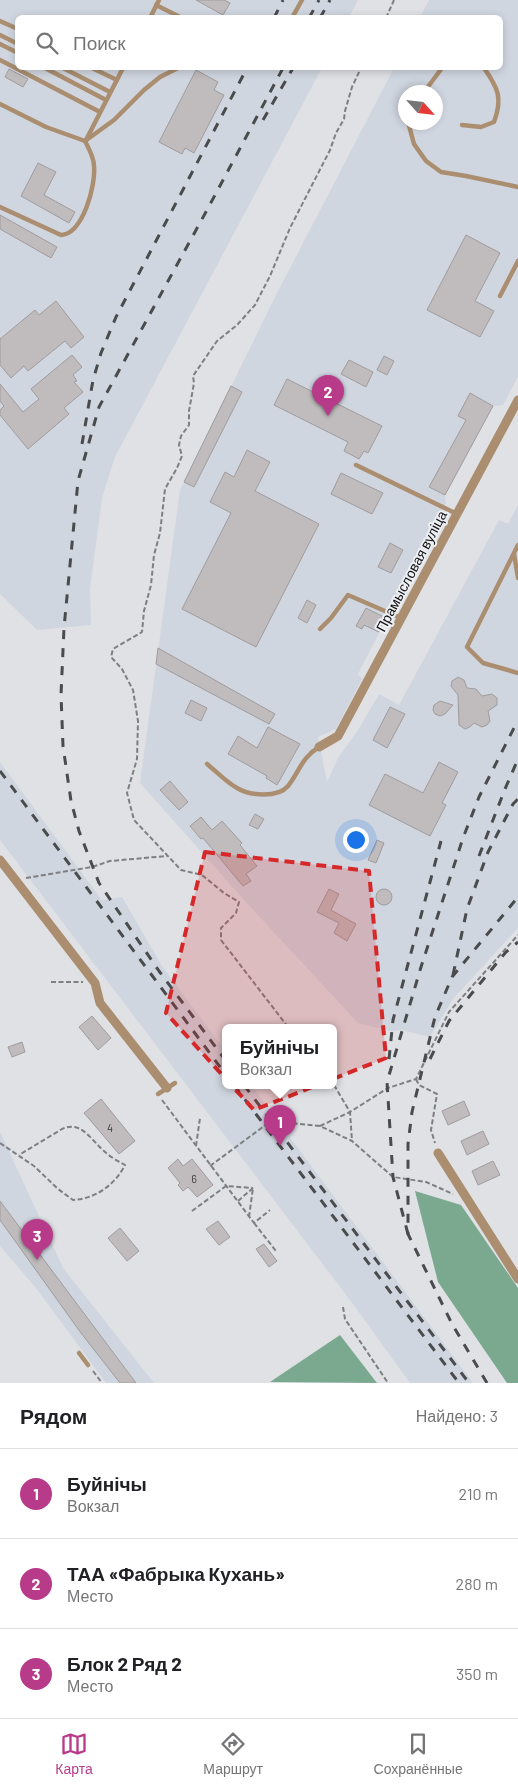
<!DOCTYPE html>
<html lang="ru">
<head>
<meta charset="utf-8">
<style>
	body { margin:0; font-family:Barlow,sans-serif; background:#f6f6f6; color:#202124 }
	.compass { position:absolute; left:398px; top:85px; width:45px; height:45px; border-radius:50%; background:#fff; box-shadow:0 2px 8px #0003; rotate:117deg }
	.you { position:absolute; left:355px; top:839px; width:18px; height:18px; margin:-12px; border:4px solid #fff; border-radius:50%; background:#1a73e8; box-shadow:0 0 0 8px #1a73e833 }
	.badge { display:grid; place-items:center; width:32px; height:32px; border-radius:50%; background:#b83b8a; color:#fff; font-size:16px; font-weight:700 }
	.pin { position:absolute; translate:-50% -41px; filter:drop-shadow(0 1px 2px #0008) }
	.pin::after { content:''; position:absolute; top:26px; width:18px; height:15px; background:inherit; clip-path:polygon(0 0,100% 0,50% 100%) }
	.popup { position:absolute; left:222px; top:1024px; width:115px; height:65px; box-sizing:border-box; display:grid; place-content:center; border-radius:8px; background:#fff; filter:drop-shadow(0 1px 4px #0005); font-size:16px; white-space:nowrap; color:#757577 }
	.popup b { font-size:19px; color:#202124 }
	.popup::after { content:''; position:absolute; left:50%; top:100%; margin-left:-10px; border:10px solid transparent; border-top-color:#fff }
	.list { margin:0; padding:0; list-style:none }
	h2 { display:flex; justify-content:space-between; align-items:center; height:65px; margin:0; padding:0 20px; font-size:21px }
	h2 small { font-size:16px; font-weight:400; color:#757577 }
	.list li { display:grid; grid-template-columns:32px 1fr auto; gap:15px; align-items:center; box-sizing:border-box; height:90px; padding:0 20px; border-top:1px solid #e0e0e0 }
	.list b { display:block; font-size:19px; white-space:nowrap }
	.list p { margin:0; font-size:16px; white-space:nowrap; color:#757577 }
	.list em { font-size:16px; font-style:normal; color:#757577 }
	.icon { flex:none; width:28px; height:28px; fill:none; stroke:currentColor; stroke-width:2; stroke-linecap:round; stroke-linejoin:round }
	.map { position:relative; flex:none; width:518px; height:1383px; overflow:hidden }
	.search { position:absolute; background:#fff; box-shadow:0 2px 8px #0003; left:15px; right:15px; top:15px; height:55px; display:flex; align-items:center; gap:12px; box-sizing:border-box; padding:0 18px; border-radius:8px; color:#757577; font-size:19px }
	.sheet { height:335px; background:#fff }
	nav { display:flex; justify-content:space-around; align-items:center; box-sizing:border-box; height:70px; border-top:1px solid #e0e0e0; background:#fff; font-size:14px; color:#757577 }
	nav a { display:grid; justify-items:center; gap:2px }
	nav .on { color:#b83b8a }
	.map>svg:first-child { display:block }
	.built { fill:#d0d6e0; fill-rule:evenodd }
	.forest { fill:#7ba990 }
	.building { fill:#c0bbbd; stroke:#a09c9d }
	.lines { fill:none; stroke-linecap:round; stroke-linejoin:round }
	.path { stroke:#7e7f82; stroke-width:2; stroke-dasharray:5 2.5; stroke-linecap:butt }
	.lane { stroke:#ab8e70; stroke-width:4.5 }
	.street { stroke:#ab8e70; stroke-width:9 }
	.rail { stroke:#4a4b4d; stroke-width:3; stroke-dasharray:9 9; stroke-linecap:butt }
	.marked { fill:#d62828; fill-opacity:0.2; stroke:#d62828; stroke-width:4; stroke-dasharray:10 6; stroke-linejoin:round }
	.labels { text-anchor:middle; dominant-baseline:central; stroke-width:4; stroke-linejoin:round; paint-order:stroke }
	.number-label { font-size:11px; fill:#3d3c3e }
	.street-label { font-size:14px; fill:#111113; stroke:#edeff2 }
</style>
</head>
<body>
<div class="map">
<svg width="518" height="1383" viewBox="0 0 518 1383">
	<rect width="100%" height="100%" fill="#dfe1e5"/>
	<g class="built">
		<polygon points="0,0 358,0 349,17 18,18 18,68 322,68 115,457 102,498 90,589 91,625 37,630 0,594"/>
		<path d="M429,0H518V377L503,405L493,406L445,495L446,503L358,674L362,679L336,729L318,737L327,782L338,758L358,730L379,694L399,705L499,520L508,524L518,505V928L453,999L430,1037L402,1030L391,1031L358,1023L245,901L140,783L180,490L277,293L394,68H500V18L420,17ZM406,92H436V122H406Z"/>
		<polygon points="0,762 102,900 122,897 162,966 226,1052 226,1085 251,1085 473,1383 410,1383 350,1300 0,840"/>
		<polygon points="0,1132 63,1268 154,1383 106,1383 36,1288 0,1246"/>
	</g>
	<g class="forest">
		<polygon points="415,1191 461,1205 518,1288 518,1383 507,1383 438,1282"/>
		<polygon points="340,1335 377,1383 270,1382"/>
	</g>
	<g class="building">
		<polygon points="196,0 224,0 230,3 223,15"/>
		<polygon points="9,69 28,79 23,87 5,77"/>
		<polygon points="196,70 218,82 214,90 224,95 194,153 185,148 182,154 159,142"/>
		<polygon points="38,163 56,172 44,195 75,212 69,223 21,196"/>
		<polygon points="0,215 57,247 51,258 0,229"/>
		<polygon points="466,235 500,253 475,301 494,311 480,337 427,310"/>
		<polygon points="56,301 84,337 71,348 65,341 28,371 24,366 11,378 0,365 0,339 35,310 39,315"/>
		<polygon points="72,355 82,367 73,375 77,381 74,382 83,392 64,408 69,414 28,449 0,415 0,410 4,406 0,401 0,384 23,412 39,399 31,389"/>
		<polygon points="384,356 394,361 387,375 377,370"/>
		<polygon points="349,360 373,372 366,387 341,374"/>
		<polygon points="287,379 382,426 368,453 364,451 359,459 344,451 348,442 274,405"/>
		<polygon points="231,386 242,392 194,487 184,482"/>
		<polygon points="470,393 493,406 445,495 429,487 466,420 458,416"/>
		<polygon points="247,450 270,462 255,491 319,524 256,647 182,609 231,513 210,502 225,472 234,477"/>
		<polygon points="341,473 383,493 372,514 331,494"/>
		<polygon points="390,543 403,550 391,573 378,567"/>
		<polygon points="307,600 316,605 307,623 298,618"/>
		<polygon points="366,608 386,618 379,632 364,625 362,629 356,626"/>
		<polygon points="158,648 275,714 269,724 156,664"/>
		<polygon points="458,677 464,680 467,688 476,689 482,696 492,694 497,698 497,705 488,711 490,721 487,725 482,727 474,723 470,727 465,729 459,725 458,695 451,686 452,681"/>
		<polygon points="191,700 207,708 201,721 185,713"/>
		<polygon points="440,701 453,705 445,714 440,716 435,714 433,710 434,705"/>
		<polygon points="390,707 405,714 387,748 373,740"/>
		<polygon points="268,727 300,744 277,785 266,778 267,776 228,754 238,736 257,748"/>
		<polygon points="439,762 458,772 442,803 446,805 430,836 369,805 385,774 423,793"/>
		<polygon points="170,781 188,802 179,810 160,790"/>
		<polygon points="255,814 264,819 258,829 249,825"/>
		<polygon points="201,817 212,830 222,821 242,843 240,845 257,866 246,874 251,881 243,886 203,838 201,839 190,826"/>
		<polygon points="377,840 384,843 376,863 368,860"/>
		<polygon points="329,889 339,894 331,910 356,924 347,941 334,933 339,923 317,912"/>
		<circle cx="384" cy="897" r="8"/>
		<polygon points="92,1016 111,1038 98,1050 79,1027"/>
		<polygon points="22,1042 25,1052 12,1057 8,1047"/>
		<polygon points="101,1099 135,1141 119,1154 84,1113"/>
		<polygon points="464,1101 470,1115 448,1125 442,1111"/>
		<polygon points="483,1131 489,1144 467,1155 461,1141"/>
		<polygon points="178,1159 183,1166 192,1159 213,1185 197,1197 188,1187 183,1191 178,1185 180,1183 168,1168"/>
		<polygon points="493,1161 500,1175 478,1185 472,1171"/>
		<polygon points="0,1201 136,1383 120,1383 81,1333 0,1220"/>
		<polygon points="218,1221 230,1237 219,1245 206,1229"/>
		<polygon points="120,1228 139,1251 127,1261 108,1238"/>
		<polygon points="264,1244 277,1261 269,1267 256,1249"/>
	</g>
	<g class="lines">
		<g class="path">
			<polyline points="386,18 394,0"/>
			<polyline points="26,878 92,867 110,861 167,856"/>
			<polyline points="51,982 83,982"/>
			<polyline points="288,1027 221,940 221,928 236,913 239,902 224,893 202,875 181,870 134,820 127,793 137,759 138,721 133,690 122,669 111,657 113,649 142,632 144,611 151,585 154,555 160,533 165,489 177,468 182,456 179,445 181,436 189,425 189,411 194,383 193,376 217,341 237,325 255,305 270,276 290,228 330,150 336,133 344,119 345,111 352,87 361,68"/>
			<polyline points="416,1079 419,1085 437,1094 431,1130 435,1143"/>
			<polyline points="334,1085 350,1112 352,1141"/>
			<polyline points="162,1100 254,1223 270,1210"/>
			<polyline points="320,1126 350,1112 388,1088 416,1079 449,1012 518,935"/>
			<path d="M0,1143L34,1166L58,1189L73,1200C95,1199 115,1185 125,1165C118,1161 110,1157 104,1151C91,1140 81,1120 62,1129L19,1155"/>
			<polyline points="196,1146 200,1118"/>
			<polyline points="210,1166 271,1121 320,1126 352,1141 393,1177 426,1182 453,1194"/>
			<polyline points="238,1201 253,1188"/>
			<polyline points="192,1211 226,1186 253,1188"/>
			<polyline points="249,1217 253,1188"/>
			<polyline points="254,1223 276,1251"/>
			<polyline points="343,1307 345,1319 388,1383"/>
			<polyline points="93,1371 102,1383"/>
		</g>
		<g class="lane">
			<polyline points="156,5 182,18"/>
			<polyline points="150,18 159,0"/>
			<polyline points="292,18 302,0"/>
			<polyline points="0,21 18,29"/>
			<polyline points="0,35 18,44"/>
			<polyline points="0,44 18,53"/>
			<polyline points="0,60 100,112"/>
			<polyline points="45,68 106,100"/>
			<polyline points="63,68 110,92"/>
			<polyline points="92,68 117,80"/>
			<polyline points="424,92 442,68"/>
			<polyline points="0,104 46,127 85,141 114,120 144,90 160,77 178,68"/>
			<polyline points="408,122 414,144 426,161 441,172 466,176 518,187"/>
			<path d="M462,125L481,127L494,122C503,98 498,88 484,68"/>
			<polyline points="86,140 123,68"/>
			<path d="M0,207L61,235C83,234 96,185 94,166C94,157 89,149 85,141"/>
			<polyline points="500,296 518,261"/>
			<polyline points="356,465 457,514"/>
			<polyline points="518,545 467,647 483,663 518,673"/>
			<polyline points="514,554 518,578"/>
			<polyline points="320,629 331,618 348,595 401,618"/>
			<path d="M207,764C217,772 226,782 237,788C250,796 278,798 288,786C300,771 301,758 319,747"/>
			<polyline points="158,1094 175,1083"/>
			<polyline points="79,1353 88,1365"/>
		</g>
		<g class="street">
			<polyline points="319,747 338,736 518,400"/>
			<polyline points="0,860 95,983 100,1003 167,1088"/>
			<polyline points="438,1153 518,1279"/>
		</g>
		<g class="rail">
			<polyline points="274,18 283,0"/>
			<polyline points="309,18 319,0"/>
			<polyline points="320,18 330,0"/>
			<polyline points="263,120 293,68"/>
			<polyline points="82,444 93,380 101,353 116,317 247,68"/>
			<polyline points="0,771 226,1075"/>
			<polyline points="479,856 505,789 518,759"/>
			<polyline points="453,975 467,909 488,852 513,804 518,799"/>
			<polyline points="389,1059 393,1020 441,841"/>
			<polyline points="430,1059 449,1021 506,952 518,942"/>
			<polyline points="226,1061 159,971 99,883 79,831 71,801 63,746 61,695 64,628 78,481 99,407 207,210 283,68"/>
			<polyline points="234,1085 459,1383"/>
			<polyline points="244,1085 469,1383"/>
			<polyline points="408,1234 393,1177 387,1082 421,967 463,838 479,797 518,720"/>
			<polyline points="487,1383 452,1324 408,1234 408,1144 412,1112 435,1017 452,977 518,897"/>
		</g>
	</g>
	<path class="marked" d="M205,852L369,871L386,1058L254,1110L166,1013Z"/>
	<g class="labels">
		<g class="number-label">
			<text x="110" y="1127">4</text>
			<text x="194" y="1178">6</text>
		</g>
		<g class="street-label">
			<text transform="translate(411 571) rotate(-62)">Прамысловая вуліца</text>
		</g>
	</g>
</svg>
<svg class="compass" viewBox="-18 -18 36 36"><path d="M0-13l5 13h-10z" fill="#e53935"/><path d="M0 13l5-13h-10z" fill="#757577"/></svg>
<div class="you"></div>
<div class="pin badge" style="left:280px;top:1146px">1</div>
<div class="popup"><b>Буйнічы</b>Вокзал</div>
<div class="pin badge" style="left:328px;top:416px">2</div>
<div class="pin badge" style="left:37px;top:1260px">3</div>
<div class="search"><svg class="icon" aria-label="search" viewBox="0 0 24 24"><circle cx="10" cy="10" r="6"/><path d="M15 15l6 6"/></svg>Поиск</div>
</div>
<section class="sheet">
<h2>Рядом<small>Найдено: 3</small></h2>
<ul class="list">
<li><span class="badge">1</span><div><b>Буйнічы</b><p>Вокзал</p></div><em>210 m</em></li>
<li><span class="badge">2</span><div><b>ТАА «Фабрыка Кухань»</b><p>Место</p></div><em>280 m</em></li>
<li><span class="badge">3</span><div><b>Блок 2 Ряд 2</b><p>Место</p></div><em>350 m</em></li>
</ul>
</section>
<nav>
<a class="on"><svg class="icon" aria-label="map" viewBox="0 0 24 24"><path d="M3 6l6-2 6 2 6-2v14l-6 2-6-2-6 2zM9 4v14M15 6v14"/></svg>Карта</a>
<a><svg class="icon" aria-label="directions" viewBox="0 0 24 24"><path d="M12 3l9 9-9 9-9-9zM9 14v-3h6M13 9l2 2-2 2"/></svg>Маршрут</a>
<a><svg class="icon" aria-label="saved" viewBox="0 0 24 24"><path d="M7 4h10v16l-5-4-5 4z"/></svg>Сохранённые</a>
</nav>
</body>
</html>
